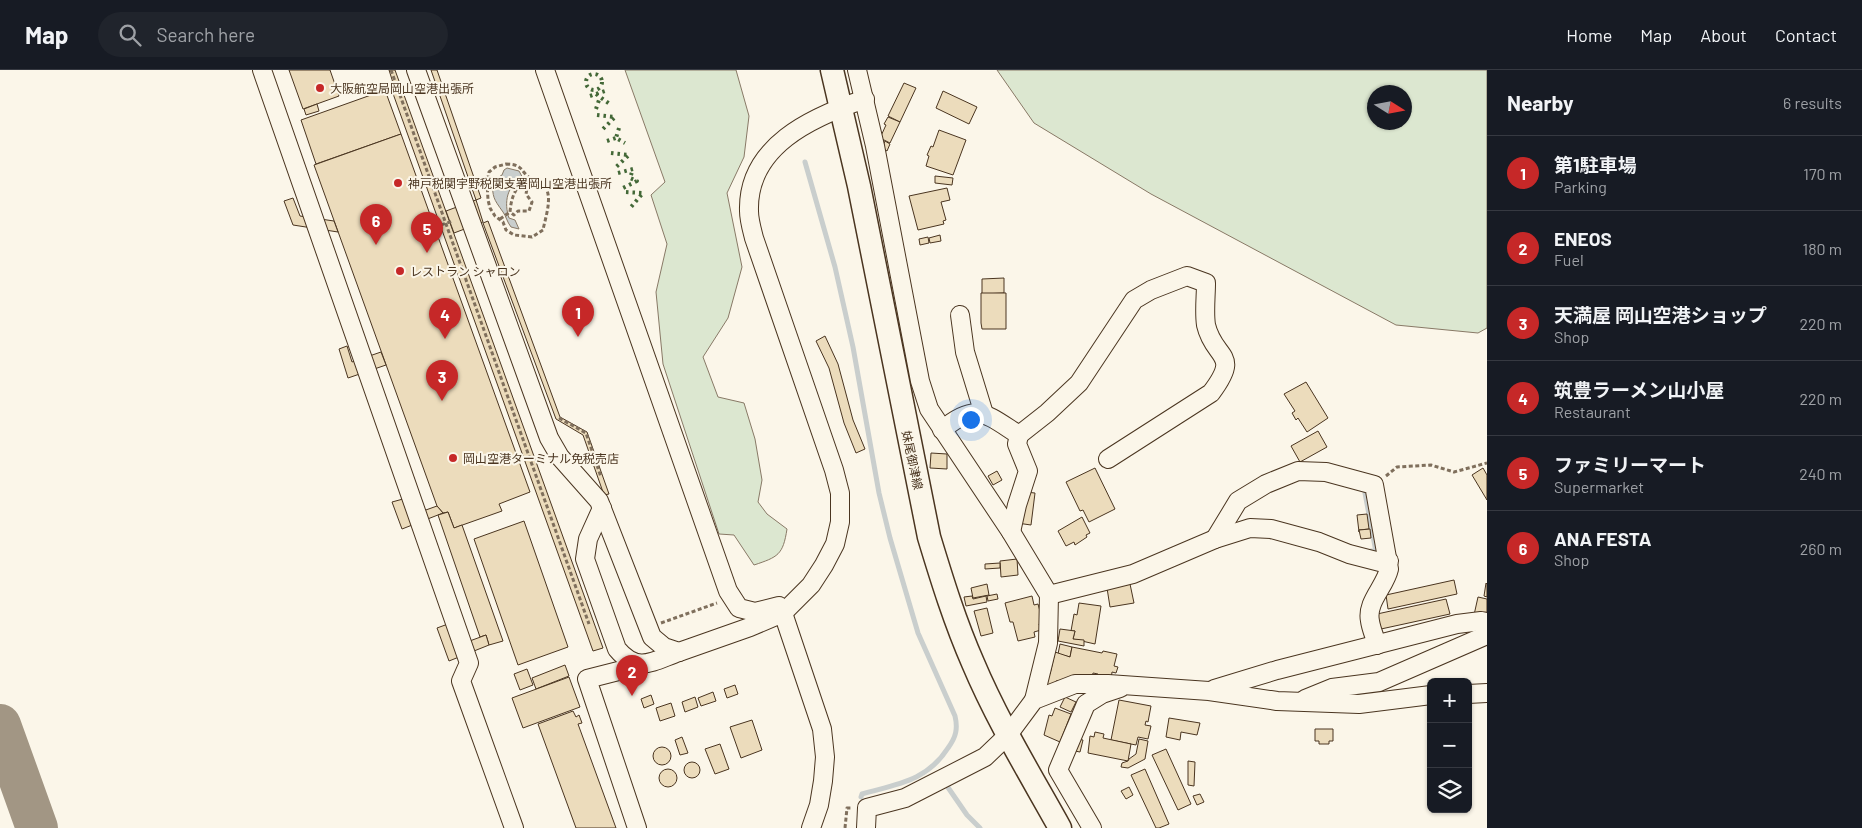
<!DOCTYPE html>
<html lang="en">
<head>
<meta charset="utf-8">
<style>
	body { margin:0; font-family:Barlow,"Noto Sans JP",sans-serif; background:#20242c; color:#f1f3f6 }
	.controls { position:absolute; right:15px; bottom:15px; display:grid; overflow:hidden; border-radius:8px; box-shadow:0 1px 4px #0004 }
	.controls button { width:45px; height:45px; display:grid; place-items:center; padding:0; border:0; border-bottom:1px solid #363941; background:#171b24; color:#f1f3f6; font:25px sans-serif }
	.compass { position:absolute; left:1367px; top:15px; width:45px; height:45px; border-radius:50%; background:#171b24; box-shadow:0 1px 4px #0004; rotate:101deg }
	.you { position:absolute; left:970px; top:349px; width:18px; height:18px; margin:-12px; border:4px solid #fff; border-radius:50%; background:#1a73e8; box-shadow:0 0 0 8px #1a73e833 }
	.badge { display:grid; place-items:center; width:32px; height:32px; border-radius:50%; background:#c62828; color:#fff; font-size:16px; font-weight:700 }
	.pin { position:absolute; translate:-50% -41px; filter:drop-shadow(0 1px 2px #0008) }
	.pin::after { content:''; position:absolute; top:26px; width:18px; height:15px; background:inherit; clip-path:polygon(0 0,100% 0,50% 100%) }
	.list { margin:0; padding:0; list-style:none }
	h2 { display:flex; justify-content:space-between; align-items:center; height:65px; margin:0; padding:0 20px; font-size:21px }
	h2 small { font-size:16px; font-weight:400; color:#9ea1a6 }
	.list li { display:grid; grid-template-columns:32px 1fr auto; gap:15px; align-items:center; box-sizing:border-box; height:75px; padding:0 20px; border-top:1px solid #363941 }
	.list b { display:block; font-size:19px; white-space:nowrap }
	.list p { margin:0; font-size:16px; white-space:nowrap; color:#9ea1a6 }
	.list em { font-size:16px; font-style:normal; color:#9ea1a6 }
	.icon { flex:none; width:28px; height:28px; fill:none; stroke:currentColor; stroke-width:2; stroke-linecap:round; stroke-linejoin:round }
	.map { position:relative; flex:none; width:1487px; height:758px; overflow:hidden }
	header { display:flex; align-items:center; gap:30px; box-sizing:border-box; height:70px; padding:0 25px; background:#171b24; border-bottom:1px solid #363941 }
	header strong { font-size:24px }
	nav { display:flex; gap:28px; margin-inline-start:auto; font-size:18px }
	.search { width:350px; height:45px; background:#20242c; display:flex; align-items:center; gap:12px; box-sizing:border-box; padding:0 18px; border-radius:28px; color:#9ea1a6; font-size:19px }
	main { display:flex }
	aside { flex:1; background:#171b24 }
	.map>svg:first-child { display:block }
	.green { fill:#dce7d0; stroke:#887966; fill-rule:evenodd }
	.water { fill:#c9cecd; stroke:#887966 }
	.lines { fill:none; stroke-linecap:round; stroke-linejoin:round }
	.stream { stroke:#c9cecd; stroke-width:5 }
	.taxiway { stroke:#a29684; stroke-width:42 }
	.building { fill:#ecdcbc; stroke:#4a3520 }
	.minor-casing { stroke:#4a3520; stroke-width:20 }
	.major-casing { stroke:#4a3520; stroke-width:25 }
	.path { stroke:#7f6f5c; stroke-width:3; stroke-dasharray:4 2.5; stroke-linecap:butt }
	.minor { stroke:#fbf6e9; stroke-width:18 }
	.major { stroke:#fbf6e9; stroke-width:22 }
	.hedge { stroke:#436837; stroke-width:4; stroke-dasharray:2.5 4; stroke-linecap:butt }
	.poi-dot { fill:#c62828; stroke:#fbf6e9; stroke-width:2 }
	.labels { text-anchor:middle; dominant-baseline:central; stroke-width:4; stroke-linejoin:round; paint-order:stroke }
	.poi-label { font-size:12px; fill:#4a3520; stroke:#fbf6e9; text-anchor:start }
	.street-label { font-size:12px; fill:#4a3520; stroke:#fbf6e9 }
</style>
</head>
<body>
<header>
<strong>Map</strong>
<div class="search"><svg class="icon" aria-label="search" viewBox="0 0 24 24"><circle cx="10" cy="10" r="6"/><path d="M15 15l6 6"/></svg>Search here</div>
<nav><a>Home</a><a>Map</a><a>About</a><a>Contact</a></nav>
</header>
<main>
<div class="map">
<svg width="1487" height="758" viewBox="0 0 1487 758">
	<rect width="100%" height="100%" fill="#fbf6e9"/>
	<g class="green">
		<path d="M625,0H736L749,46L744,87L727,123L742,197L728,248L703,287L718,327L744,333L755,369L762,410L758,432L767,444L787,459C783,485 778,487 754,495L734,465L719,464L663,294L656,222L667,174L651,125L665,112Z"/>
		<path d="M997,0H1487V258L1478,263L1396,255L1151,124L1034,53ZM1374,22H1404V52H1374Z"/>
	</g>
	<path class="water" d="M507,98L519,101L524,110C506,113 504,134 509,148L515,150L519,159L511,157C507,152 506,146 503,142C493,128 493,128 492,111L502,105L504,100Z"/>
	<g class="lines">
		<g class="stream">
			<path d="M805,92L835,197L853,277L879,423L890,468L918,563L955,646C958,659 956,667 948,678C927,711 897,714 862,724L861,727"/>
			<polyline points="1367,420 1365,423 1376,482 1371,481"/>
			<polyline points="947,716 967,745 980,758"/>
		</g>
		<polyline class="taxiway" points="0,655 37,758"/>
	</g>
	<g class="building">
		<polygon points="289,0 330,0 339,26 303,39"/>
		<polygon points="389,0 395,0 603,578 593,581 391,18 394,16"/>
		<polygon points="431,0 437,0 481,128 476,130"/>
		<polygon points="904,13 916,18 900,52 888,46"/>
		<polygon points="385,20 401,64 316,94 301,50"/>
		<polygon points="943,21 977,37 969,54 936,38"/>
		<polygon points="317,34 319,41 306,45 304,39"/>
		<polygon points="888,47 900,52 890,73 880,68 886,55 884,54"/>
		<polygon points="939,60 966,70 953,105 926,96 929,86 927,85 931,76 933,77"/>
		<polygon points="401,64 530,422 499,434 502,441 454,458 448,442 443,443 437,436 314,95"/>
		<polygon points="885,71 890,74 887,81 882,78"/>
		<polygon points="935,106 953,108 952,115 935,113"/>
		<polygon points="947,118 950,130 941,132 946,150 943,151 944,154 918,160 909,126"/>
		<polygon points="293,128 300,146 334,151 338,162 293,155 284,131"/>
		<polygon points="476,130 483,152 454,163 446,141"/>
		<polygon points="488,151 560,347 587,362 609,424 604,425 583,365 556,349 483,153"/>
		<polygon points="940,165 941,171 930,173 929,168"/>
		<polygon points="928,167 929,173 920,175 919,169"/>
		<polygon points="1004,208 1004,223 982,224 982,209"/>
		<polygon points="981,223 1006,223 1006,259 982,259 981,253"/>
		<polygon points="825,266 838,294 853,350 865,379 856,383 844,353 829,298 816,271"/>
		<polygon points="347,276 352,292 381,282 386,295 348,308 339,279"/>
		<polygon points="1306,312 1328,348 1307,362 1298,348 1296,350 1292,343 1295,341 1284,324"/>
		<polygon points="1318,361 1327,377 1300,392 1291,376"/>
		<polygon points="931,383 947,384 947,399 930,398"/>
		<polygon points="1095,398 1115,439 1089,452 1083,440 1080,441 1066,412"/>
		<polygon points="1483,398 1487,405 1487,430 1472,405"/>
		<polygon points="997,401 1002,410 993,415 988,406"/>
		<polygon points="1025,422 1035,423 1031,455 1017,453"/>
		<polygon points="403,429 409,446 437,436 443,443 402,459 392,432"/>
		<polygon points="448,442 454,458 462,455 503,571 489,575 486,565 480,567 438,445"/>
		<polygon points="1367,444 1369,459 1359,460 1359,462 1357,445"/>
		<polygon points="1082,447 1090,463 1086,465 1087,467 1075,475 1074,472 1066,476 1058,461"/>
		<polygon points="524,451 568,577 518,595 474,469"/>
		<polygon points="1370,459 1371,468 1361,469 1359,460"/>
		<polygon points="1017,489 1018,505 1001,507 1000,491"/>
		<polygon points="1000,493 1000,498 985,499 985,494"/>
		<polygon points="1454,510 1457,524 1388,539 1386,525"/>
		<polygon points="1486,513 1487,514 1487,527 1484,526"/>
		<polygon points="987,514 989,525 973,528 971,518"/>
		<polygon points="1130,514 1134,533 1110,537 1107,518"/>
		<polygon points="997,524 998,529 988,531 987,526"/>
		<polygon points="972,526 973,529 986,526 987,532 966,536 964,527"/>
		<polygon points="1032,526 1034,535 1038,534 1043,553 1039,554 1041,560 1034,562 1035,567 1018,571 1013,552 1010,552 1005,533"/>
		<polygon points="1478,527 1487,529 1487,548 1474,545"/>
		<polygon points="1446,529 1450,544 1381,559 1377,544"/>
		<polygon points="1079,533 1101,536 1095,574 1073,569 1075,561 1071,561 1074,544 1077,545"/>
		<polygon points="987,538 993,563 981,566 974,541"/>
		<polygon points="448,554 456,576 486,565 489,575 449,591 437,558"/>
		<polygon points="1060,559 1075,561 1073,569 1084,570 1084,576 1058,571"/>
		<polygon points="1060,574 1072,577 1070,587 1058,584"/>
		<polygon points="1072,577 1102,583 1103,581 1117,584 1114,596 1118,597 1116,603 1112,602 1111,610 1097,608 1098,604 1093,603 1092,607 1056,611 1055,614 1045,616 1047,603 1050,604 1055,582 1070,587"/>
		<polygon points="565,595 569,606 536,619 532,608"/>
		<polygon points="527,599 533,615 520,620 514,604"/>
		<polygon points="569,607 580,637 523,658 512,628"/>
		<polygon points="735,615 738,624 727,628 724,619"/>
		<polygon points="713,622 716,631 701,636 698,628"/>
		<polygon points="651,625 654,634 644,638 641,629"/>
		<polygon points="695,627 698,637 685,642 682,632"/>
		<polygon points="1065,627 1076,632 1071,642 1060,637"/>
		<polygon points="1119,630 1151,636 1148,652 1146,651 1145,655 1151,656 1148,669 1138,667 1136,675 1111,670"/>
		<polygon points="671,633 675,646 660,651 656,638"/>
		<polygon points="1055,638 1071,644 1060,672 1044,665 1049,645 1052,646"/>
		<polygon points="573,641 576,647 579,645 582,653 578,654 616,758 576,758 538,654"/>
		<polygon points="1169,648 1200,653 1197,665 1181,662 1180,670 1166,667"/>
		<polygon points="752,650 762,680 741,688 730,657"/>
		<polygon points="1315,659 1333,659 1333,671 1329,671 1329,674 1319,674 1319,671 1315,671"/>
		<polygon points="1095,662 1104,664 1103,668 1131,674 1128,691 1088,683 1090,666 1094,667"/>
		<polygon points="682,667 688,683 680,685 675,670"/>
		<polygon points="1077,669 1083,670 1080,682 1075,681"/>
		<polygon points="1139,669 1148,671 1145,689 1128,698 1121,697 1122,693 1128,691 1129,689 1136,684"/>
		<polygon points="720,674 729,699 715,704 705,679"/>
		<circle cx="662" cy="686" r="9"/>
		<polygon points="1166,679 1191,734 1178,740 1152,685"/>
		<polygon points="1188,691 1195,692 1194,716 1188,715"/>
		<circle cx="692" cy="700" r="8"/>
		<polygon points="1145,699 1169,754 1159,758 1156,758 1131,705"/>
		<circle cx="668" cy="708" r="9"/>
		<polygon points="1129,717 1133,725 1126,729 1121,721"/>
		<polygon points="1200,724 1204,732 1197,735 1193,726"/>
	</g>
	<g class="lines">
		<g class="minor-casing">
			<g id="minor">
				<polyline points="262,0 469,593 461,611 514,758"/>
				<path d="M416,0L549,368L560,387L599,431L652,567L664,577L679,582L750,557L783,543L811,515L824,495L835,474L840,452V423L834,400L754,168C752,160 749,150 749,141C747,76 812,47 865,29"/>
				<polyline points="545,0 728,521 739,538 755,542 779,536"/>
				<polyline points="857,0 875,76 920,311 929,339 1011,462 1049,525 1048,573 1034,630"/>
				<polyline points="960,245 965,282 984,344"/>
				<path d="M942,360C976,331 986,344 1019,365L1047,343L1079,313L1134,230L1151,220L1187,206L1206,213C1206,226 1204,242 1206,255C1214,290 1242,282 1211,323L1108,389"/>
				<path d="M602,438L588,469L585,489L617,579C638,604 653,591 679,582"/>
				<polyline points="1011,462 1017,435 1028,401 1017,374 1019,365"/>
				<path d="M1215,469L1238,431L1266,414L1298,401L1326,402L1374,415L1389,499C1385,517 1366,532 1370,551C1371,559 1375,567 1377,575"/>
				<polyline points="1049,525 1133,504 1215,469 1250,458 1271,459 1319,472 1349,484 1380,492 1389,491"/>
				<polyline points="783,543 822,659 825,687 823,711 819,735 811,758"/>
				<polyline points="1214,619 1277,600 1457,554 1481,551 1487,552"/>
				<polyline points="1468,624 1487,623"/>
				<polyline points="1305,629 1332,618 1379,612 1487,565"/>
				<polyline points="637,758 587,609 642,595"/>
				<polyline points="866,758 867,738 905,728 985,687 1008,665 1034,630 1075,614 1108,614 1209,621 1277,631 1359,634 1431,625"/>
				<polyline points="1092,758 1058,700 1086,634 1102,624 1120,618"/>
			</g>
		</g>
		<g class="major-casing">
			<path id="major" d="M832,0L859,116L929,467C942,510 955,552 973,593C997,650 1030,704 1060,758"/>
		</g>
		<g class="path">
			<polyline points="391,0 589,554"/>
			<path d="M506,94C523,94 520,101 531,109C535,112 541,113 545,117C553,127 545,149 543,160L532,167L514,165L506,160L503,152L495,146L490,138L488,130L487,112L489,102L495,97Z"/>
			<path d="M521,114H528L526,124L532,132L529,141H518L514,145L510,142C511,131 513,122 521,114Z"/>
			<polyline points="500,149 510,142"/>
			<polyline points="435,157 453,151"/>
			<polyline points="559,348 586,363 601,407"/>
			<polyline points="1386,406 1397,397 1431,395 1454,402 1487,393"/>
			<polyline points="661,553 717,533"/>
			<polyline points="845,758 847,738 851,738"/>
		</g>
		<use href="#minor" class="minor"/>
		<use href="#major" class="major"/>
		<g class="hedge">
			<circle cx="594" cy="12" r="8"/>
			<polyline points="596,24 611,35"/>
			<polyline points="590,26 605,21"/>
			<polyline points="596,39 600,27"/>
			<polyline points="597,45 615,47 602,60"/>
			<polyline points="619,58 616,68 625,73"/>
			<polyline points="607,71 616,68"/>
			<polyline points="611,83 629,85 615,98"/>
			<polyline points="618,103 633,99 630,108 637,111 623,118"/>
			<polyline points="626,122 643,123 631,137"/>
		</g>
	</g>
	<g class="poi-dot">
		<circle cx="320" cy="18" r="5"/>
		<circle cx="398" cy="113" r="5"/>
		<circle cx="400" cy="201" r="5"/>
		<circle cx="453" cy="388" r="5"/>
	</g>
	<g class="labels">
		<g class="poi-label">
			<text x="330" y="18">大阪航空局岡山空港出張所</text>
			<text x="408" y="113">神戸税関宇野税関支署岡山空港出張所</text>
			<text x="410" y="201">レストラン シャロン</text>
			<text x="463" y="388">岡山空港ターミナル免税売店</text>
		</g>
		<g class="street-label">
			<text transform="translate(913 390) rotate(78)">妹尾御津線</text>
		</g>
	</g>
</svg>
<div class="controls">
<button>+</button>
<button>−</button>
<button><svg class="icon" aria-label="layers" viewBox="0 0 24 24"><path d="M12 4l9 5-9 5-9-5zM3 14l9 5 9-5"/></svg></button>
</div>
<svg class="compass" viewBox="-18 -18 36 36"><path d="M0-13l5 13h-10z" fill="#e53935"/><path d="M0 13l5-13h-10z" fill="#9ea1a6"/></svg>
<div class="you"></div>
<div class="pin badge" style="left:578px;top:267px">1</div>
<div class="pin badge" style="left:632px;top:626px">2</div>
<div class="pin badge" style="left:442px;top:331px">3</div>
<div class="pin badge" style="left:445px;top:269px">4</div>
<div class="pin badge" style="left:427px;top:183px">5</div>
<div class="pin badge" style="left:376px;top:175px">6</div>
</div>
<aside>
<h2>Nearby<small>6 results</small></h2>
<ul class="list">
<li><span class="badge">1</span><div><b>第1駐車場</b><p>Parking</p></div><em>170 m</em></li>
<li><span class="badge">2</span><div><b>ENEOS</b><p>Fuel</p></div><em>180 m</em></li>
<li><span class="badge">3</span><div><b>天満屋 岡山空港ショップ</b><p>Shop</p></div><em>220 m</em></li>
<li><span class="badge">4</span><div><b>筑豊ラーメン山小屋</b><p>Restaurant</p></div><em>220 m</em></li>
<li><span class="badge">5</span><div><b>ファミリーマート</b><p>Supermarket</p></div><em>240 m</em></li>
<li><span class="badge">6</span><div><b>ANA FESTA</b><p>Shop</p></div><em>260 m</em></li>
</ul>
</aside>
</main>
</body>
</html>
